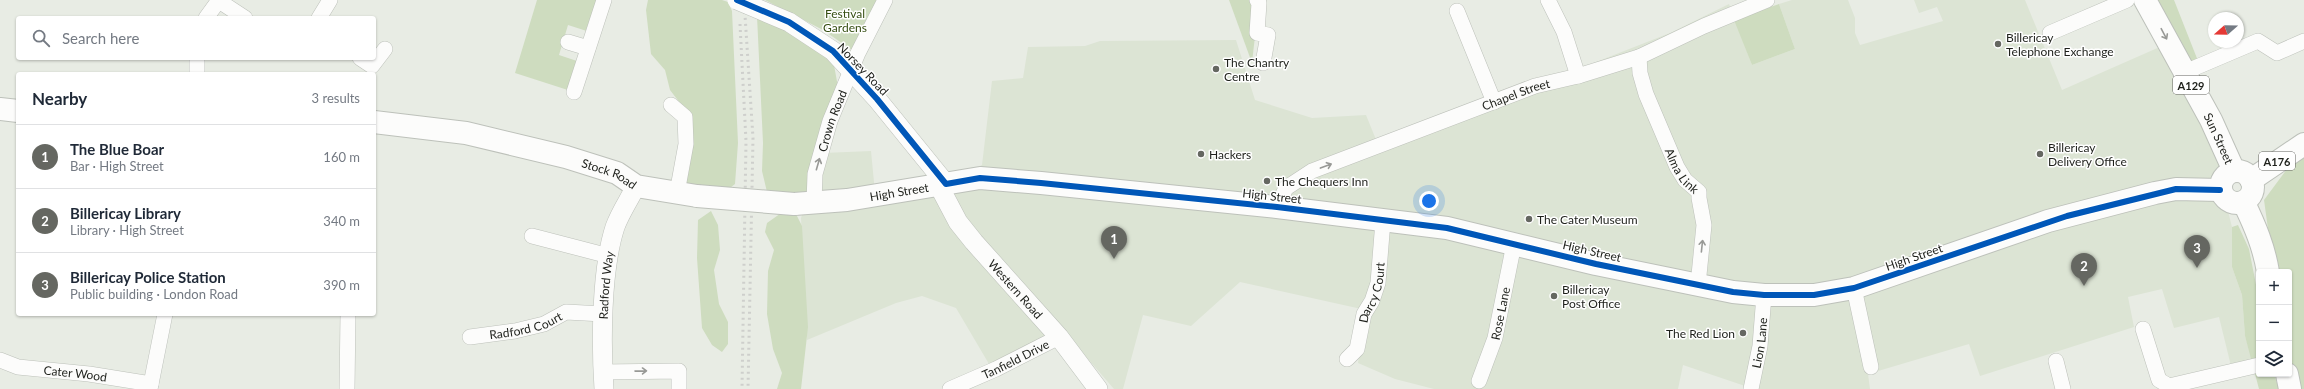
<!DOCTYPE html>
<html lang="en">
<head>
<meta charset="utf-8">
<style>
	body { margin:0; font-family:Lato,sans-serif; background:#f6f6f7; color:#1f2937 }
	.controls { position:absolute; right:12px; bottom:12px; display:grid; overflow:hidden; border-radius:4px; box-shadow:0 1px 3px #0004 }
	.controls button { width:36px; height:36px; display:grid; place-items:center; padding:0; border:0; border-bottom:1px solid #e0e1e3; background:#fff; color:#1f2937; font:20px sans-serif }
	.compass { position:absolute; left:2208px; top:12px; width:36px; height:36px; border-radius:50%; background:#fff; box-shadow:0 1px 3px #0004; rotate:250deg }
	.you { position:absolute; left:1429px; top:201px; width:14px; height:14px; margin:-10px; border:3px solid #fff; border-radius:50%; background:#1a73e8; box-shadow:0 0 0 6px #1a73e833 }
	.badge { display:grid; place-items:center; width:26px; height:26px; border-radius:50%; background:#656761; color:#fff; font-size:13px; font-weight:700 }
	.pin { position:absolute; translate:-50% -33px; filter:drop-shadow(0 1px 2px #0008) }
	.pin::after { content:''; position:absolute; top:21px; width:14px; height:12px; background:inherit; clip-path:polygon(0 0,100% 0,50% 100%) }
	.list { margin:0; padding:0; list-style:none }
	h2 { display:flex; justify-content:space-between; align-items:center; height:52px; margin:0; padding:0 16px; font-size:17px }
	h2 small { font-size:13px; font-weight:400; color:#747a83 }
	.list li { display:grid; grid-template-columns:26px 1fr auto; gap:12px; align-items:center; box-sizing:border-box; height:64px; padding:0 16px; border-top:1px solid #e0e1e3 }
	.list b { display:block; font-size:15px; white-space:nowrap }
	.list p { margin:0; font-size:13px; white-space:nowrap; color:#747a83 }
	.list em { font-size:13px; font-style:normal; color:#747a83 }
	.icon { flex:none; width:22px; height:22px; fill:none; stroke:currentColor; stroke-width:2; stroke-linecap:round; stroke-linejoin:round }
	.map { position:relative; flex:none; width:2304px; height:389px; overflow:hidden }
	.search { position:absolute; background:#fff; box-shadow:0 1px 3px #0004; left:16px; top:16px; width:360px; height:44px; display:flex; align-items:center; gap:10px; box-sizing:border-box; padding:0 14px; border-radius:4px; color:#747a83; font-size:15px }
	.panel { position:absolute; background:#fff; box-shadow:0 1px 3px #0004; left:16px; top:72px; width:360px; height:244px; border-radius:4px }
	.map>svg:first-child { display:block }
	.built { fill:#dce4d4 }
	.green { fill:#cedcbf }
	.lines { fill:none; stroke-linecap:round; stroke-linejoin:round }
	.minor-casing { stroke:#bdc1ba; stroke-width:16 }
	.tertiary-casing { stroke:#bdc1ba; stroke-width:20 }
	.secondary-casing { stroke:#bdc1ba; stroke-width:24 }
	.primary-casing { stroke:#bdc1ba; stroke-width:24 }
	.minor { stroke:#fcfcfb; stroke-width:15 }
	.tertiary { stroke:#fcfcfb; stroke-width:19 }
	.secondary { stroke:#fcfcfb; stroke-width:22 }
	.primary { stroke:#fcfcfb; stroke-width:22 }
	.rail { stroke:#cecfcc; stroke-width:3; stroke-dasharray:2 4; stroke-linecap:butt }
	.tertiary-bridge-casing { stroke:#bdc1ba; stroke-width:20; stroke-linecap:butt }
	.secondary-bridge-casing { stroke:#bdc1ba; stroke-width:24; stroke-linecap:butt }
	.tertiary-bridge { stroke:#fcfcfb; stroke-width:19 }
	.secondary-bridge { stroke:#fcfcfb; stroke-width:22 }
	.cycleway-casing { stroke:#fff; stroke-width:8 }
	.cycleway { stroke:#0057b8; stroke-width:6 }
	.oneway { stroke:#989996 }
	.poi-dot { fill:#656761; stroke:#fff; stroke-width:1.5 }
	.labels { text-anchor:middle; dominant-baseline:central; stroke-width:3; stroke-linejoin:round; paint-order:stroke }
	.shield { fill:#fff; stroke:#62635f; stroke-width:1 }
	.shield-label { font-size:11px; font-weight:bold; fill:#1e201b }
	.park-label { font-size:12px; fill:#354e12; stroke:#fff }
	.poi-label { font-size:12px; fill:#1e201b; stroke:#fff; text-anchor:start }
	.street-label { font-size:12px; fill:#1e201b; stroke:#fff }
</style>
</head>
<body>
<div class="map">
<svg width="2304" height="389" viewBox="0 0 2304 389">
	<rect width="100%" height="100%" fill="#e8ece4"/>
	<polygon class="built" points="1792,0 1848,0 1855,18 1855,33 1860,45 1943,21 1937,7 1919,13 1914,0 2025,0 2062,90 2162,46 2220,157 2222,179 2221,183 2232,227 2232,267 2242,295 2245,336 2254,365 2232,370 2219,317 2174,328 2162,289 2128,297 2134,327 1980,376 1969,344 1868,374 1870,389 1747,389 1748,387 1683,365 1678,389 1434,389 1395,379 1358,363 1366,310 1240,282 1191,326 1143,315 1123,389 1114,389 1062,329 989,364 956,308 922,296 896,303 807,340 801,218 823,153 871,151 876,203 946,184 982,165 992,81 1023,78 1028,47 1085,46 1100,41 1236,40 1255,100 1312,118 1366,115 1379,147 1670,33 1729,4 1752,65 1795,49 1779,4"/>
	<g class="green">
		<polygon points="537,0 604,0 593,33 568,25 559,55 583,63 574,92 515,73"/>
		<polygon points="648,0 722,0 728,2 732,11 738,143 735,184 722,194 678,184 680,103 670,90 665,70 651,54 646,10"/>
		<polygon points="765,0 877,0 852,50 823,30"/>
		<polygon points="1229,0 1259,0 1252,63"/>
		<polygon points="2155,0 2174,0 2200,66 2195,68"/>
		<polygon points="1779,4 1795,49 1752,65 1734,20"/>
		<polygon points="757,16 832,54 838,87 807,200 767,192 762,171 763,143"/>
		<polygon points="2302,153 2304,159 2304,389 2290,389 2289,272 2274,272 2264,200 2287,169"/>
		<polygon points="711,211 718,225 720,250 714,270 719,304 728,322 728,344 722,352 712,345 702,328 697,258 698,220"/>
		<polygon points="784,211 796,214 802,226 808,327 801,389 777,389 782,373 773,349 767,314 768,271 774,250 765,232 767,223"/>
		<polygon points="2238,225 2249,249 2259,300 2259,374 2274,374 2279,389 2259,389 2245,336 2242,295 2232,267 2232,227"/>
	</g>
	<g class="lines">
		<g class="minor-casing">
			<g id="minor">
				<polyline points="1257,0 1259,3 1257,33 1268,35 1263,63"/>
				<polyline points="1548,0 1564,32 1578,76"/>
				<polyline points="219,1 245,18"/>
				<polyline points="1457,11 1494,102"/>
				<polyline points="206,18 219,0"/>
				<polyline points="319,18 330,0"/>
				<polyline points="2050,33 2127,0"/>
				<polyline points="568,42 588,48"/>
				<path id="s1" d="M1639,57L1640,73L1646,94L1677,167L1685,180L1699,192V198L1704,225L1698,285"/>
				<polyline points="197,58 197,74"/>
				<polyline points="360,58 372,66 385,49"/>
				<polyline points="2185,72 2258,41 2277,53 2304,41"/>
				<polyline points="574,92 604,0"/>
				<polyline points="671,105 685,117 686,144 677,193"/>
				<path id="s2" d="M814,203L815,174L830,121L858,53L885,0"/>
				<path id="s3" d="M1277,207L1286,188L1312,171L1535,86L1578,76L1639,57L1704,26L1767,0"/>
				<polyline points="532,236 609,256"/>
				<polyline points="1854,288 1871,367"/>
				<polyline points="2143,329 2159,380 2169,386 2259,365"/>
				<path id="s4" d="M470,337L515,331L544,324L566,312L603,314"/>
				<path id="s5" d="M1347,359L1357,349L1364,314L1372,301L1378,283L1383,221"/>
				<path id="s6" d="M0,360L18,367L89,374L151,384"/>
				<polyline points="2056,361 2063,389"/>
				<polyline points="603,372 679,371 679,389"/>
				<path id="s7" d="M1479,381L1495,338L1514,244"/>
				<polyline points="150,389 165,314"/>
				<polyline points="347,389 348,314"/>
				<path id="s8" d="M950,389L996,369L1059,337"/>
				<path id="s9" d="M1751,389L1760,346L1764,295"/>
			</g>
		</g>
		<g class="tertiary-casing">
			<g id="tertiary">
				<polyline points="789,22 833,51 877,99 946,184"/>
				<path id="s10" d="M939,186L958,222L974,242L1059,337L1098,389"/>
				<path id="s11" d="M604,389C601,344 601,270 615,227C620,213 629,200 636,186"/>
			</g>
		</g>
		<g class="secondary-casing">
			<g id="secondary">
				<polyline points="0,109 18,111"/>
				<path id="s12" d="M374,122L466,133L566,157L617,173L636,186L697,196"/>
				<path id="s13" d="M794,204L847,200L980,178L1041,183L1277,207L1447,228L1596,264L1733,292L1764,295H1814L1854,288L2048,221L2155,193L2176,189L2220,190"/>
			</g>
		</g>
		<g class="primary-casing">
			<g id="primary">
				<path id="s14" d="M2145,0L2211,120L2234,171"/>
				<circle cx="2237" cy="187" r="16"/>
				<polyline points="2251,180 2304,144"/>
				<path d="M2244,203C2255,226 2264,247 2268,272"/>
				<polyline points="2287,374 2290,389"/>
			</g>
		</g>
		<use href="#minor" class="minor"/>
		<use href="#tertiary" class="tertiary"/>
		<use href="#secondary" class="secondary"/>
		<use href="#primary" class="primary"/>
		<g class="rail">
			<polyline points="744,0 753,138 748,389"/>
			<polyline points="740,24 746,141 742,389"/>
		</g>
		<g class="tertiary-bridge-casing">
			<polyline id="tertiary-bridge" points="737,0 789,22"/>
		</g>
		<g class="secondary-bridge-casing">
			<polyline id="secondary-bridge" points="697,196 794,204"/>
		</g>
		<use href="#tertiary-bridge" class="tertiary-bridge"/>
		<use href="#secondary-bridge" class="secondary-bridge"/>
		<g class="cycleway-casing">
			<polyline id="cycleway" points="737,0 789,22 833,51 877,99 946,184 980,178 1041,183 1277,207 1447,228 1596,264 1733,292 1764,295 1814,295 1854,288 2067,216 2176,189 2220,190"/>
		</g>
		<use href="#cycleway" class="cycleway"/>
	</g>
	<defs><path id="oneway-shaft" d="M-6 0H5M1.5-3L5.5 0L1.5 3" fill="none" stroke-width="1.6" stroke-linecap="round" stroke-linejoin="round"/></defs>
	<g class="oneway">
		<use href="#oneway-shaft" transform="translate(2164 34) rotate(62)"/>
		<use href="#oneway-shaft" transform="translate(818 164) rotate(-74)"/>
		<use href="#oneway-shaft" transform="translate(1326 166) rotate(-20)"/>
		<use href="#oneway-shaft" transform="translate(1702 246) rotate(-84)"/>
		<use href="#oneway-shaft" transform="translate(641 371) rotate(-1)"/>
	</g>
	<g class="poi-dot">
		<circle cx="1998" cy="44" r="4"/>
		<circle cx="1216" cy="69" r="4"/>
		<circle cx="1201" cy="154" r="4"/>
		<circle cx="2040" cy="154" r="4"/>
		<circle cx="1267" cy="181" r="4"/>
		<circle cx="1529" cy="219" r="4"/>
		<circle cx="1554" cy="296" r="4"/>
		<circle cx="1743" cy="333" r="4"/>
	</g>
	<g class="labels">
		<g class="shield">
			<rect x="2173" y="76" width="36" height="18" rx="3"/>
			<rect x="2259" y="152" width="36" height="18" rx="3"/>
		</g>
		<g class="shield-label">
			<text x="2191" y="85">A129</text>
			<text x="2277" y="161">A176</text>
		</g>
		<g class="park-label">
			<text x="845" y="13">Festival<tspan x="845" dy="14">Gardens</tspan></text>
		</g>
		<g class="poi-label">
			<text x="2006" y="37">Billericay<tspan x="2006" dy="14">Telephone Exchange</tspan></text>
			<text x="1224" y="62">The Chantry<tspan x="1224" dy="14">Centre</tspan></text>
			<text x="2048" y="147">Billericay<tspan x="2048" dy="14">Delivery Office</tspan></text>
			<text x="1209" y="154">Hackers</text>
			<text x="1275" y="181">The Chequers Inn</text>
			<text x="1537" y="219">The Cater Museum</text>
			<text x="1562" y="289">Billericay<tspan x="1562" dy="14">Post Office</tspan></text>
			<text x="1735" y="333" text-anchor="end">The Red Lion</text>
		</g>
		<g class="street-label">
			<text transform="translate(863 69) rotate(46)">Norsey Road</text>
			<text stroke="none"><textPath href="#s3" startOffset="270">Chapel Street</textPath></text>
			<text stroke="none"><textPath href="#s2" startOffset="85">Crown Road</textPath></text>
			<text stroke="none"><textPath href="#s14" startOffset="157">Sun Street</textPath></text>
			<text stroke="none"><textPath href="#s1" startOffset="123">Alma Link</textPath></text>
			<text stroke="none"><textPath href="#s12" startOffset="242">Stock Road</textPath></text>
			<text stroke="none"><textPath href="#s13" startOffset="106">High Street</textPath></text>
			<text transform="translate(1272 196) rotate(6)">High Street</text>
			<text transform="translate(1592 251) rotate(13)">High Street</text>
			<text transform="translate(1914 257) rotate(-19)">High Street</text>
			<text stroke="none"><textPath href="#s11" startOffset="104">Radford Way</textPath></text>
			<text stroke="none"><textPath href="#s10" startOffset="129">Western Road</textPath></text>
			<text stroke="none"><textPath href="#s5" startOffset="73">Darcy Court</textPath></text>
			<text stroke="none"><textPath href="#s7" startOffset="71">Rose Lane</textPath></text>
			<text stroke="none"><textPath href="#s4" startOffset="57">Radford Court</textPath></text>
			<text stroke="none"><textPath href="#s9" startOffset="47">Lion Lane</textPath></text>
			<text stroke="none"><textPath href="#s8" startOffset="72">Tanfield Drive</textPath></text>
			<text stroke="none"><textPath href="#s6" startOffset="77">Cater Wood</textPath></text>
		</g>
	</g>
</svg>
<div class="controls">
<button>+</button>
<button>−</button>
<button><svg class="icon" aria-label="layers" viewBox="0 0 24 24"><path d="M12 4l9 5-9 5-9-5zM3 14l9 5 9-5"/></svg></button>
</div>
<svg class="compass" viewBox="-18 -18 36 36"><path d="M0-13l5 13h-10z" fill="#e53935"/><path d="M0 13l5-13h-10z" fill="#747a83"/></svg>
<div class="you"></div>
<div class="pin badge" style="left:1114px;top:259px">1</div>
<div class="pin badge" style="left:2084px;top:286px">2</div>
<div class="pin badge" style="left:2197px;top:268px">3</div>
<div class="search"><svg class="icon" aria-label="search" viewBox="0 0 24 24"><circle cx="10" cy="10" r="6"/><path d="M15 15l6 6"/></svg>Search here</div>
<section class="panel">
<h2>Nearby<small>3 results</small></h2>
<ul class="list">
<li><span class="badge">1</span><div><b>The Blue Boar</b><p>Bar · High Street</p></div><em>160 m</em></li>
<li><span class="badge">2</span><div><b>Billericay Library</b><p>Library · High Street</p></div><em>340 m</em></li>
<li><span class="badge">3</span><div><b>Billericay Police Station</b><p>Public building · London Road</p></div><em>390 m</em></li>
</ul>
</section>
</div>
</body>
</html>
